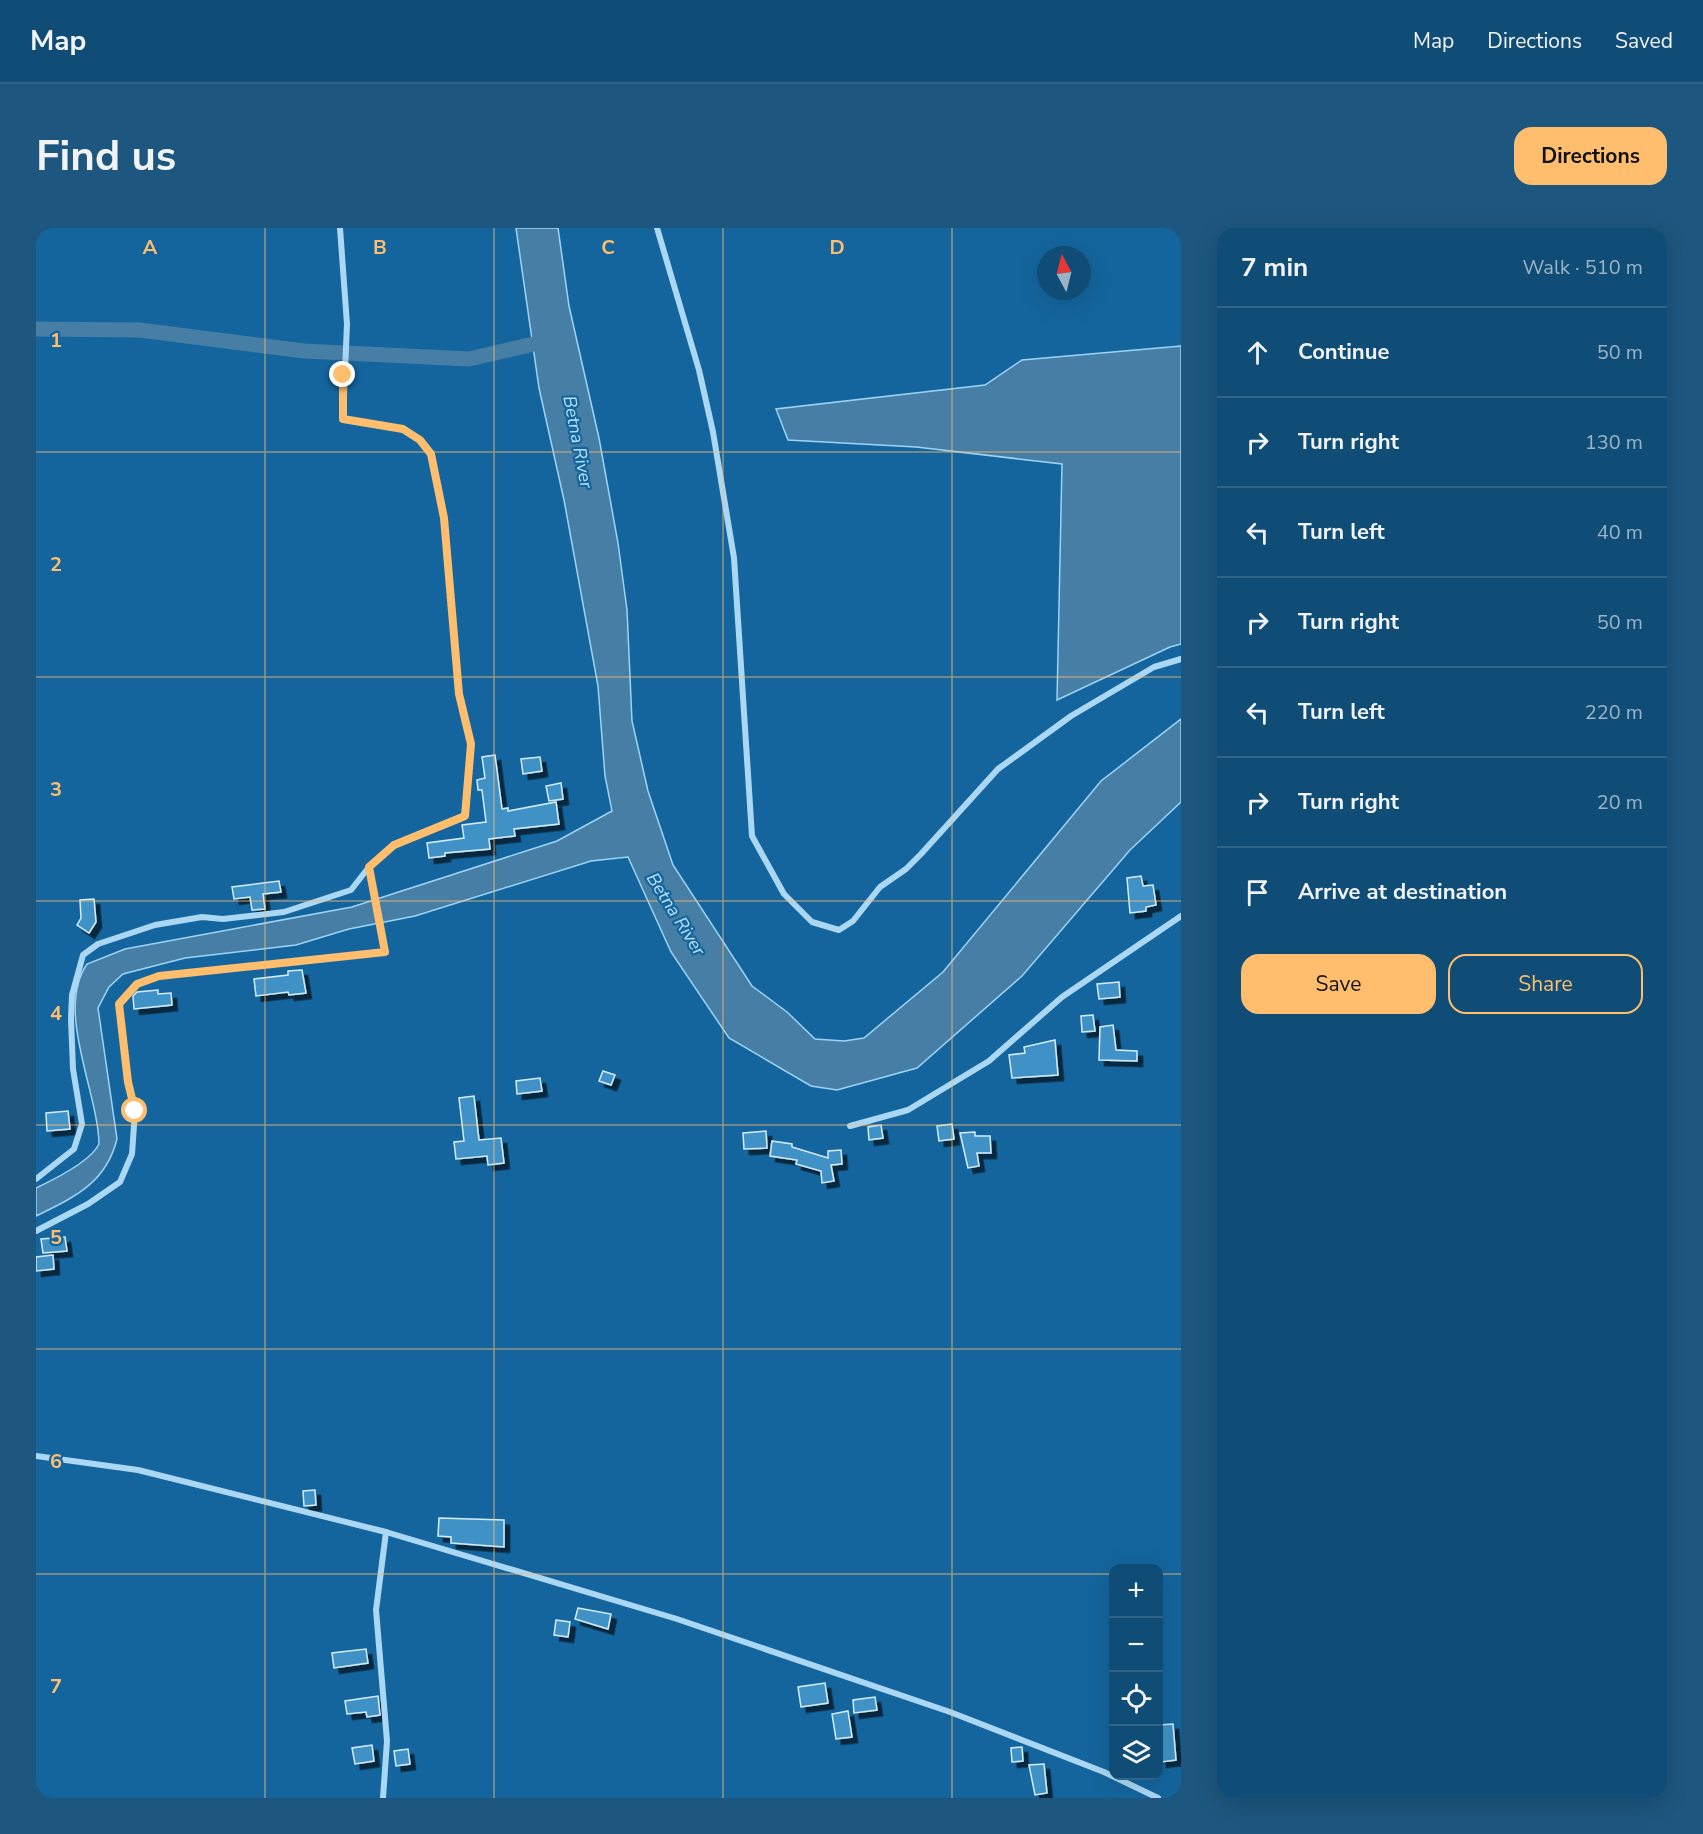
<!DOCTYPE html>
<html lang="en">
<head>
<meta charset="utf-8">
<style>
	body { margin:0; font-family:"Nunito Sans",sans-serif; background:#1d567e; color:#f1f3f6 }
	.controls { position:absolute; right:18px; bottom:18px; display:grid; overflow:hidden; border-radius:12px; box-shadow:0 6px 24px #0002 }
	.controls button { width:54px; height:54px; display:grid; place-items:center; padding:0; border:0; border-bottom:2px solid #2f6388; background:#0f4c76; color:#f1f3f6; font:30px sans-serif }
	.compass { position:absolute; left:1001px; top:18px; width:54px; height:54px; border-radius:50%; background:#0f4c76; box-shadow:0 6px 24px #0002; rotate:353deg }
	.stop { position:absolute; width:18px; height:18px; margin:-14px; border:4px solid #ffbe6d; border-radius:50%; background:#fff }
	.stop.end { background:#ffbe6d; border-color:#fff; box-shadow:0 2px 6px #0008 }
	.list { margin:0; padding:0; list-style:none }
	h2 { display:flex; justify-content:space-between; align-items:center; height:78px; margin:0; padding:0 24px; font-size:26px }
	h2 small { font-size:20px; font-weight:400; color:#9bb4c5 }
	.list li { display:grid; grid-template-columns:39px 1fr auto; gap:18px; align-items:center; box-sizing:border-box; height:90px; padding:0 24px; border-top:2px solid #2f6388 }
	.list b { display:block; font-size:22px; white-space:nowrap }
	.list em { font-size:20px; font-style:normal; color:#9bb4c5 }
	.actions { display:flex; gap:12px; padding:18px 24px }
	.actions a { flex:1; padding:14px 0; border:2px solid #ffbe6d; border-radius:18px; text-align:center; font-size:21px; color:#ffbe6d }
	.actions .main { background:#ffbe6d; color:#111 }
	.icon { flex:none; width:33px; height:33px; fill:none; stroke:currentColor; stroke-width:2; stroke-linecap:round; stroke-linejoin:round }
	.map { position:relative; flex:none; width:1145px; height:1570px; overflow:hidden; border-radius:18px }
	header { display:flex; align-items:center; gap:36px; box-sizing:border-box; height:84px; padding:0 30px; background:#0f4c76; border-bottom:2px solid #2f6388 }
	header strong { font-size:28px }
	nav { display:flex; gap:33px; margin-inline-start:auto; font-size:21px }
	.intro { display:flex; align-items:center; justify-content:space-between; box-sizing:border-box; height:144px; padding:0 36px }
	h1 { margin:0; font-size:42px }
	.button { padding:15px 27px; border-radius:18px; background:#ffbe6d; color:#111; font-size:21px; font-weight:700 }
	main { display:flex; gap:36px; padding:0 36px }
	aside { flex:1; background:#0f4c76; border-radius:18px; box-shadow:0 6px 24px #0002 }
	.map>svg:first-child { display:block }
	.water { fill:#467ea6; stroke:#9dd4f6; stroke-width:1.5 }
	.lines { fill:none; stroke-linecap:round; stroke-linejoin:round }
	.canal { stroke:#467ea6; stroke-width:15 }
	.building { fill:#4191c5; stroke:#d3edfd; stroke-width:1.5; filter:url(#shadow) }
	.minor { stroke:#aad7f4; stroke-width:6 }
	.route { stroke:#ffbe6d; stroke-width:8 }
	.grid { fill:none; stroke:#ffbe6d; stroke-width:1.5; stroke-opacity:0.55 }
	.labels { text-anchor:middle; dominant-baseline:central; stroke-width:4.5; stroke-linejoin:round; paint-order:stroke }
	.water-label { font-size:18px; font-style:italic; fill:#bbe2fa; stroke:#14659d }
	.grid-label { font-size:20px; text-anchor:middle; font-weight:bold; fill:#ffbe6d; stroke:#14659d; stroke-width:4.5; stroke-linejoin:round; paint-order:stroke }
</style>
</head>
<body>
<header>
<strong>Map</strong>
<nav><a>Map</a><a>Directions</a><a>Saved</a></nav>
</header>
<div class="intro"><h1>Find us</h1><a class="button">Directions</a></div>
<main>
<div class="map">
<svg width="1145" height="1570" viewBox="0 0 1145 1570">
	<defs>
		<filter id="shadow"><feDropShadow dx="5.5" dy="5.5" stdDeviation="0" flood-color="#0009"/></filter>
	</defs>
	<rect width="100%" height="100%" fill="#14659d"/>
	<g class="water">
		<path d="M480,0H522L533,78L563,210L582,315L591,382L596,493L612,563L637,637L716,758L751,784L779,811L808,813L828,810L907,744L1065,553L1145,491V574L1094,622L986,748L881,840L801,862L775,858L693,810L635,724L592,629L555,633L379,688L313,701L260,717L149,730L87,746L73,759L62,780L81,911C70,955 39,969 0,988V960C17,952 55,933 63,916C62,863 19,783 51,736L89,721L316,679L521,613L576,583L569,548L562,458L528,272L503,160Z"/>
		<polygon points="1145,118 1145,416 1134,419 1021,472 1026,236 880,219 752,212 740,181 949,157 986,132"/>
	</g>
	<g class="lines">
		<polyline class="canal" points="0,101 104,102 268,123 433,131 515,112"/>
	</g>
	<g class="building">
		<polygon points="459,527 466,581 472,580 472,583 520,574 523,596 478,601 479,608 453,611 454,621 409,625 409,628 393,630 391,615 428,610 426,597 450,594 446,562 442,562 441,552 449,550 446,529"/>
		<polygon points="504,529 506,543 487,546 485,531"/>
		<polygon points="525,555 527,571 513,573 510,558"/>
		<polygon points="1105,648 1107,658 1117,657 1120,677 1110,679 1110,683 1094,685 1091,650"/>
		<polygon points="243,653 245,664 227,666 229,681 216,682 214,669 198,671 196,659"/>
		<polygon points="58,671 60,694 53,705 41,697 45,690 44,672"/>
		<polygon points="266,742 270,765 253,767 252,764 220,768 218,751 252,747 252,743"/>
		<polygon points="1083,754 1084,769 1063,771 1061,756"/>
		<polygon points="122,762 122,766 135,765 136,777 98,781 97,768 101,764"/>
		<polygon points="1057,787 1059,803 1046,804 1045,788"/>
		<polygon points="1077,797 1080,822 1101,823 1101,833 1063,832 1064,799"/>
		<polygon points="1019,812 1022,847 976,850 973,827 989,825 988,819"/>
		<polygon points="567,843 579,847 575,857 563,853"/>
		<polygon points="504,850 506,863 481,866 480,853"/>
		<polygon points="438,868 443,912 465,910 468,935 452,937 451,928 420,931 418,914 428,913 423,870"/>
		<polygon points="32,883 34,901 11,903 10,885"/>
		<polygon points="916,896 918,911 903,913 901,898"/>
		<polygon points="845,897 847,910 833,912 832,899"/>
		<polygon points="730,903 731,920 708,921 707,905"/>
		<polygon points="939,904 939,908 954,908 955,925 941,925 943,938 932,940 924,905"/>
		<polygon points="736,913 756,916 756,919 792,930 792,923 805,922 806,936 795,937 798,953 786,955 785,943 760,936 761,932 734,928"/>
		<polygon points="29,1009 31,1023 7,1025 5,1011"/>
		<polygon points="17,1027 18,1041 0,1043 0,1029"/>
		<polygon points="279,1262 280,1277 268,1278 267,1263"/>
		<polygon points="403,1290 468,1292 468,1319 415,1315 415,1309 402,1308"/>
		<polygon points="542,1380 575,1386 572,1401 539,1391"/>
		<polygon points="520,1392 534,1394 532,1409 518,1407"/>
		<polygon points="330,1421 332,1435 298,1440 296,1425"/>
		<polygon points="789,1455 792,1475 765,1479 762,1459"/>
		<polygon points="342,1468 344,1487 331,1489 330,1484 311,1486 309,1473"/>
		<polygon points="839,1469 841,1482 818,1485 817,1472"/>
		<polygon points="812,1483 816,1509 800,1511 796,1486"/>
		<polygon points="1137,1496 1140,1532 1125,1534 1122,1497"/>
		<polygon points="336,1517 338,1533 319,1536 316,1520"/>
		<polygon points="986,1519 987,1533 976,1534 975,1520"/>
		<polygon points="372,1521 374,1536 360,1538 358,1523"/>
		<polygon points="1008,1536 1011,1565 999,1567 993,1537"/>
	</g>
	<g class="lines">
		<g class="minor">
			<polyline points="621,0 663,142 677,204 698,330 716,608 748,666 776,694 803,702 817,693 844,659 870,641 885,626 962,541 1035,488 1118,439 1145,431"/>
			<polyline points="814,898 872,882 953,833 1026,769 1145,688"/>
			<polyline points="0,951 38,921 46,896 37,841 35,791 36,767 47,727 62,716 119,697 166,689 187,691 248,684 315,662 333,639 358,617 429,588 435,516 423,466 408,290 395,226 384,212 367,201 307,191 311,96 304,0"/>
			<polyline points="0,1003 52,976 84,954 96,926 99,883 92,854 83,776 101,756 123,748 349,724 333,639"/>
			<polyline points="0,1228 102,1242 350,1304 641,1391 914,1484 1068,1544 1122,1570"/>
			<polyline points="347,1570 351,1513 340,1382 350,1304"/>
		</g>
	</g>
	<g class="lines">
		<polyline class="route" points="99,883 92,854 83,776 101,756 123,748 349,724 333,639 358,617 429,588 435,516 423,466 408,290 395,226 384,212 367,201 307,191 307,147"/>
	</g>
	<path class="grid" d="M229,0V1570M458,0V1570M687,0V1570M916,0V1570M0,224H1145M0,449H1145M0,673H1145M0,897H1145M0,1121H1145M0,1346H1078M1122,1346H1145"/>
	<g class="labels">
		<g class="water-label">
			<text transform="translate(542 214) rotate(79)">Betna River</text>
			<text transform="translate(640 686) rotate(58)">Betna River</text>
		</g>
	</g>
	<g class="grid-label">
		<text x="114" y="26">A</text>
		<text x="344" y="26">B</text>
		<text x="572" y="26">C</text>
		<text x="801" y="26">D</text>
		<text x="20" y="119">1</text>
		<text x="20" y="343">2</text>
		<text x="20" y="568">3</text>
		<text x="20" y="792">4</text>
		<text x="20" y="1016">5</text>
		<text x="20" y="1240">6</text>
		<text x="20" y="1465">7</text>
	</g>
</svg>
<div class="controls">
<button>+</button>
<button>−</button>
<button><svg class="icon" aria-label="locate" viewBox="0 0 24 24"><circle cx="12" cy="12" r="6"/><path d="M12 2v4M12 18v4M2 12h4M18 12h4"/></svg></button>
<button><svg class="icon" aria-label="layers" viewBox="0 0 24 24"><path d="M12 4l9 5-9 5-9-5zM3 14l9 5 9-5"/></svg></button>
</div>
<svg class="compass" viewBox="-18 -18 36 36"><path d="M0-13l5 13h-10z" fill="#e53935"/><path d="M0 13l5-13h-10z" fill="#9bb4c5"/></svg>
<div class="stop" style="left:99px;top:883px"></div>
<div class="stop end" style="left:307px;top:147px"></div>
</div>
<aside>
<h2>7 min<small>Walk · 510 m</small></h2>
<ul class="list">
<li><svg class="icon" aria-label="ahead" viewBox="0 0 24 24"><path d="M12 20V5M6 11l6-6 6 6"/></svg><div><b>Continue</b></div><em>50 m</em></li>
<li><svg class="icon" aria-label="right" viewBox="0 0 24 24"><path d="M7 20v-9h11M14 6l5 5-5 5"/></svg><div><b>Turn right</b></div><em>130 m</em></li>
<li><svg class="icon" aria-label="left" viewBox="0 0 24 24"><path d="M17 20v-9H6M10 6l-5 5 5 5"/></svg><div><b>Turn left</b></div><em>40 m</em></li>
<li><svg class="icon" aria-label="right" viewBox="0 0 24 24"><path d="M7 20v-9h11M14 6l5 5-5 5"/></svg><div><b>Turn right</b></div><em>50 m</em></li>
<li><svg class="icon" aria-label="left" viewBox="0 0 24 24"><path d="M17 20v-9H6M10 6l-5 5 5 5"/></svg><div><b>Turn left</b></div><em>220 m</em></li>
<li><svg class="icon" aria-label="right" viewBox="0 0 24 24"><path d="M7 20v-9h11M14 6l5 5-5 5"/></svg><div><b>Turn right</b></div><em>20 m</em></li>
<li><svg class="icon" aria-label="arrive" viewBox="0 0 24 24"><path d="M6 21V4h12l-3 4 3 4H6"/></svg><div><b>Arrive at destination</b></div></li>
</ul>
<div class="actions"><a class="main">Save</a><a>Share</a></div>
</aside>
</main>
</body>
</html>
